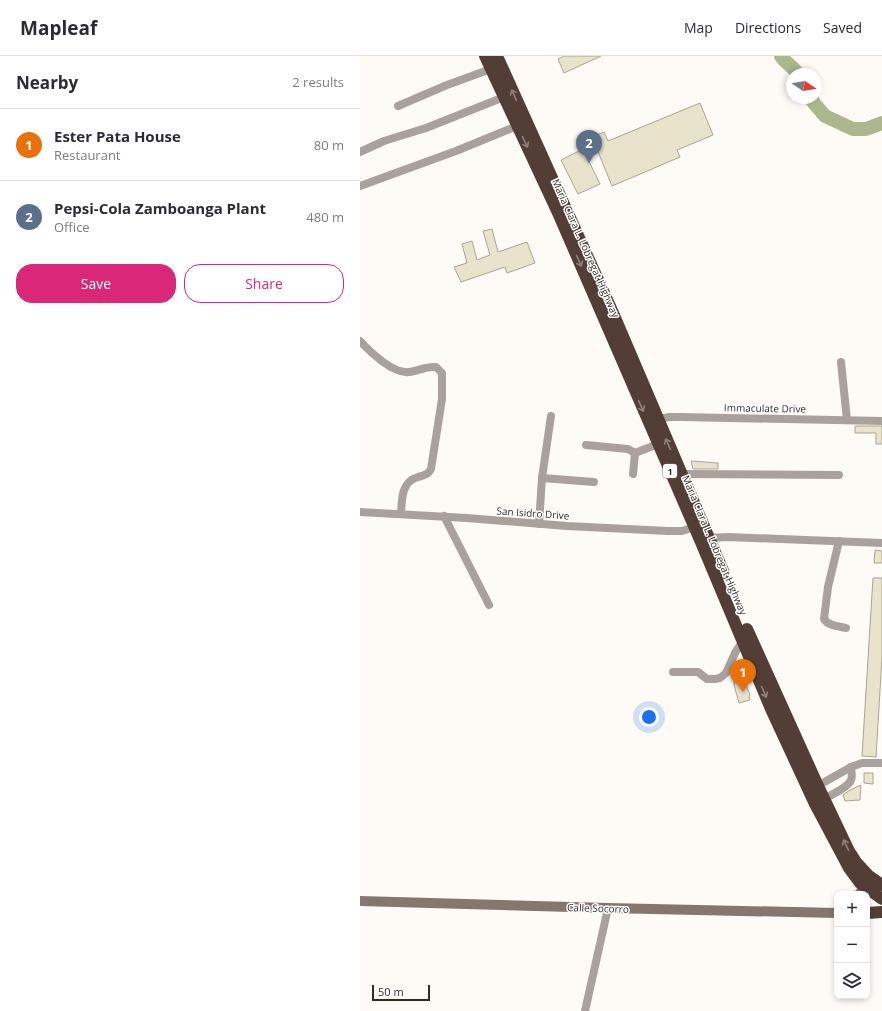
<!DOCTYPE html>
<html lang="en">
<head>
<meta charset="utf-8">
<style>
	body { margin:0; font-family:"Open Sans",sans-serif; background:#f2f2f3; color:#2b2b33 }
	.controls { position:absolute; right:12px; bottom:12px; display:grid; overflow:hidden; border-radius:8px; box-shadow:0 2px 6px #0003 }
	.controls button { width:36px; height:36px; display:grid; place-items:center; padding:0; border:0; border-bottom:1px solid #e1e1e2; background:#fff; color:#2b2b33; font:20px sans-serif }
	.compass { position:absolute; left:426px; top:12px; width:36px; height:36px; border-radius:50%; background:#fff; box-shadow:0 2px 6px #0003; rotate:102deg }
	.scale { position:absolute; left:12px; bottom:10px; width:58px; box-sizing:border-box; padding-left:4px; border:2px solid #302a23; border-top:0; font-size:11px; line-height:14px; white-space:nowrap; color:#302a23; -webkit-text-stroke:3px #fff; paint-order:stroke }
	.you { position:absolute; left:289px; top:661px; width:14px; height:14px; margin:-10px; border:3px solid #fff; border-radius:50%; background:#1a73e8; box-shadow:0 0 0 6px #1a73e833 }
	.badge { display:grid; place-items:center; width:26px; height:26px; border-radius:50%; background:#db2777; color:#fff; font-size:13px; font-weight:700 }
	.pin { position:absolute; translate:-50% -33px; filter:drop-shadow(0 1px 2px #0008) }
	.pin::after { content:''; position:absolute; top:21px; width:14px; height:12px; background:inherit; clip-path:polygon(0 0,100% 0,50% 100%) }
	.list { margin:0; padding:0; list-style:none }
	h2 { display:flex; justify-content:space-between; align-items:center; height:52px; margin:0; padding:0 16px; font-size:17px }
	h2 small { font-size:13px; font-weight:400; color:#7c7c81 }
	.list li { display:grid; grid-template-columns:26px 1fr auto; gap:12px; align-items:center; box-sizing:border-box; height:72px; padding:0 16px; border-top:1px solid #e1e1e2 }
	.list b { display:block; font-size:15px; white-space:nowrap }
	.list p { margin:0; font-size:13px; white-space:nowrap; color:#7c7c81 }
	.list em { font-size:13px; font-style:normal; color:#7c7c81 }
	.actions { display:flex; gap:8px; padding:12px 16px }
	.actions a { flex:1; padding:9px 0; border:1px solid #db2777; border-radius:16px; text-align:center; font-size:14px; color:#db2777 }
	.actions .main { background:#db2777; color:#fff }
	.icon { flex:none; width:22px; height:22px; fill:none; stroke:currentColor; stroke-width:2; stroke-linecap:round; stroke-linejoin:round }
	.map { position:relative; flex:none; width:522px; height:955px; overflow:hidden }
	header { display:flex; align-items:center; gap:24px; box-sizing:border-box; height:56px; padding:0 20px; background:#fff; border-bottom:1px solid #e1e1e2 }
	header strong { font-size:19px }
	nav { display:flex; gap:22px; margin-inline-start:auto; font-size:14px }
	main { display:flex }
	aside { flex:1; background:#fff }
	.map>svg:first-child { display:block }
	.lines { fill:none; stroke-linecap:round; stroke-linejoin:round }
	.river { stroke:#acb78e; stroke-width:14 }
	.building { fill:#e9e3cc; stroke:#aba590 }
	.street { stroke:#aba19c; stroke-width:8 }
	.secondary { stroke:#857670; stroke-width:10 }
	.highway { stroke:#523e37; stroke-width:12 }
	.oneway { stroke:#8f827d }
	.labels { text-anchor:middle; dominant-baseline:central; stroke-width:3; stroke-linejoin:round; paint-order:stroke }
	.shield { fill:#fff; stroke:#6e6a65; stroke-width:1 }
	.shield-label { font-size:9px; font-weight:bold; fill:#302a23 }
	.street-label { font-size:10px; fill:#302a23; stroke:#fff }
</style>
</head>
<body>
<header>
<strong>Mapleaf</strong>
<nav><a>Map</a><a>Directions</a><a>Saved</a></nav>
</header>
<main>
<aside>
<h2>Nearby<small>2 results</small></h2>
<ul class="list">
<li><span class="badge" style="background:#e8710a">1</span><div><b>Ester Pata House</b><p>Restaurant</p></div><em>80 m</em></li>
<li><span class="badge" style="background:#5c6f8a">2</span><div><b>Pepsi-Cola Zamboanga Plant</b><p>Office</p></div><em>480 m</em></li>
</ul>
<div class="actions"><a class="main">Save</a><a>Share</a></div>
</aside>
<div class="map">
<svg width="522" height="955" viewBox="0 0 522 955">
	<rect width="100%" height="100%" fill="#fefaf6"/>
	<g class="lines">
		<g class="river">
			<path d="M421,0C425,7 433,10 438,18"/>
			<polyline points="452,42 453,46 465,60 493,73 506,73 522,67"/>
		</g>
	</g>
	<g class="building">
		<polygon points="204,0 241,0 204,17 198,3"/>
		<polygon points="340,47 353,79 317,94 320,101 252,130 232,81 244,76 248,85"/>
		<polygon points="223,93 240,128 218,138 201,104"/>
		<polygon points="132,173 138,196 167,186 175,207 147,217 145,211 101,226 94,211 107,207 102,188 112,185 117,204 130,199 123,175"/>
		<polygon points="495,370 522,370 522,388 516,388 516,377 495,377"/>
		<polygon points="331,405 358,407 358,413 333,413"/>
		<polygon points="515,494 522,495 522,507 514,507"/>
		<polygon points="513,522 522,522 522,601 516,701 502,700"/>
		<polygon points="377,605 390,639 389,641 390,644 379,647 374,629 375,611"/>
		<polygon points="504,717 513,717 513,728 504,727"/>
		<polygon points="501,729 500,744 485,745 483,739 490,734"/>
	</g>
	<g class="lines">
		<g class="street">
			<polyline points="38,50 87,29 131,13"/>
			<polyline points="0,96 24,85 66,72 144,41"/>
			<polyline points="0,130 96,95 157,70"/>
			<path d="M0,285C10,296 33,318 49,316C58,315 66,310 76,311L82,317V343L71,413C68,419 64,419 58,421C41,426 42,443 41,458"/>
			<polyline points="481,306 487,364"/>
			<polyline points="295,364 309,361 321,361 522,365"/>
			<polyline points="226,389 268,393 275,397 298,388"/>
			<polyline points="273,418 275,397"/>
			<polyline points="321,418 479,419"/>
			<polyline points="182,422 234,426"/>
			<polyline points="0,456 107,462 207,470 308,475 322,475 338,470"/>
			<polyline points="84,460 129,549"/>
			<polyline points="179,468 182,422 191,360"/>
			<polyline points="345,484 349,482 368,481 522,487"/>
			<path d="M479,485L468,531L464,563C468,570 479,570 486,572"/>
			<polyline points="313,616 338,616 347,623 355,623 360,622 366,617 376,595 383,585"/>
			<polyline points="454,732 491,711 502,707 522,707"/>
			<path d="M460,745C467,741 488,732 491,724C493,720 491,715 491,711"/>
			<polyline points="225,955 248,852"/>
		</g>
		<g class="secondary">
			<polyline points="499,838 509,825"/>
			<polyline points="0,845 248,852 477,857"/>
		</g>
		<g class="highway">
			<polyline points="125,0 199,159 341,486 411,653 455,748 489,812 500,827 522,843"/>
			<polyline points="137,0 253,257 364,517"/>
			<polyline points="387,573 458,730 489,795 496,806 509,820 522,829"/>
			<polyline points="507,857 522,856"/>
		</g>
	</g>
	<defs><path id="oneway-shaft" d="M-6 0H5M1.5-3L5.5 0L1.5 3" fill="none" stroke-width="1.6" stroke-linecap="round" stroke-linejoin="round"/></defs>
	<g class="oneway">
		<use href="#oneway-shaft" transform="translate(154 39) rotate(-114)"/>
		<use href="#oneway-shaft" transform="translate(165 86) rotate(65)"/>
		<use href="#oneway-shaft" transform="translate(219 205) rotate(66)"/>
		<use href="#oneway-shaft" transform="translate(281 350) rotate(66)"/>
		<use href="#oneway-shaft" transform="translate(308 388) rotate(-114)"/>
		<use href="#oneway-shaft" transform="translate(404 636) rotate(67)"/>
		<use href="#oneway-shaft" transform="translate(486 789) rotate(-116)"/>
	</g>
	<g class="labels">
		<rect class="shield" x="303" y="408" width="14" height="14" rx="3"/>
		<g class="shield-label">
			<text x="310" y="415">1</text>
		</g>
		<g class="street-label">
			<text transform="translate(226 192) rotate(66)">Maria Clara L. Lobregat Highway</text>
			<text transform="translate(405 352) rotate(1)">Immaculate Drive</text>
			<text transform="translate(173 457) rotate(4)">San Isidro Drive</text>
			<text transform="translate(355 489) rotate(67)">Maria Clara L. Lobregat Highway</text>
			<text transform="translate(238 852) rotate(2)">Calle Socorro</text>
		</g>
	</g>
</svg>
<div class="controls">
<button>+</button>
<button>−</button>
<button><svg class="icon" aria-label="layers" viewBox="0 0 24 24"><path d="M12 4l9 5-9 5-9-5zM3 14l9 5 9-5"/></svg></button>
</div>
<svg class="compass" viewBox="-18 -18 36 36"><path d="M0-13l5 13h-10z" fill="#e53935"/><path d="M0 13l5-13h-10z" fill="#7c7c81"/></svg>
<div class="scale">50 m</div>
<div class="you"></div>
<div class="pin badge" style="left:383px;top:636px;background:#e8710a">1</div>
<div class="pin badge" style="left:229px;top:107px;background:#5c6f8a">2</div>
</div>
</main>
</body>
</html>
